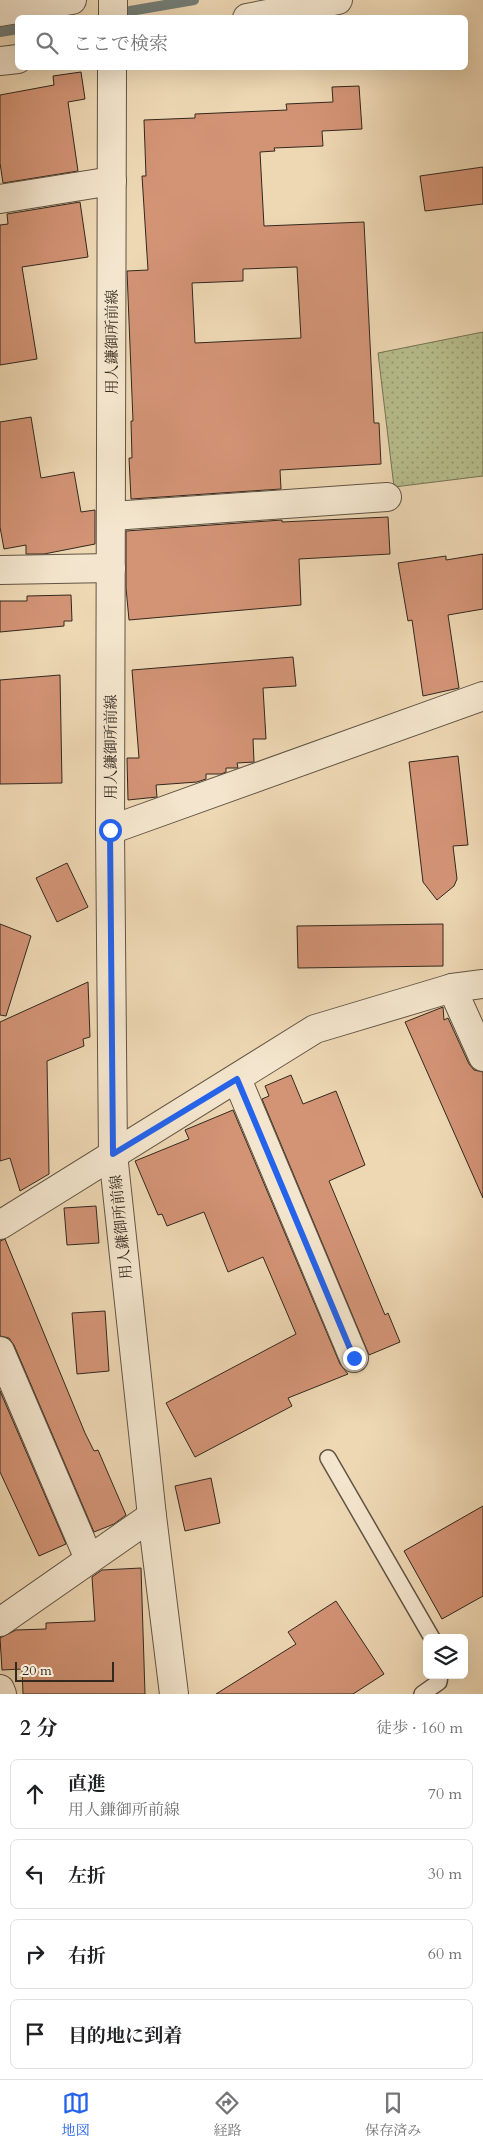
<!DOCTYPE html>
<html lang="ja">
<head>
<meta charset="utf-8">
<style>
	body { margin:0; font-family:Cardo,"Noto Serif JP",serif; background:#f6f6f6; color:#202124 }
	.controls { position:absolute; right:15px; bottom:15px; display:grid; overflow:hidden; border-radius:8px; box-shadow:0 5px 20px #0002 }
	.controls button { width:45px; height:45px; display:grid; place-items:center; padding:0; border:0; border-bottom:1px solid #e0e0e0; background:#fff; color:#202124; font:25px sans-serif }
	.scale { position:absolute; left:15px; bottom:12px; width:99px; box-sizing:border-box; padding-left:5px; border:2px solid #32281e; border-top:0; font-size:14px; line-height:18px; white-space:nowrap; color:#32281e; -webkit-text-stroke:4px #f4e6ce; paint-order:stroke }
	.stop { position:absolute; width:15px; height:15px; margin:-11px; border:4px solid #2563eb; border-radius:50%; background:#fff }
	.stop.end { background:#2563eb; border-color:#fff; box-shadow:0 1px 5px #0008 }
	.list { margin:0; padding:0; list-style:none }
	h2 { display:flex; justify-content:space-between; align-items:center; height:65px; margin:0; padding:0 20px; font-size:21px }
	h2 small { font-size:16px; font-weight:400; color:#757577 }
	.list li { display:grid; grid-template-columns:32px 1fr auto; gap:15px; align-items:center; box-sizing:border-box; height:70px; margin:0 10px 10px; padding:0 10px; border:1px solid #e0e0e0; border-radius:8px }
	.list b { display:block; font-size:19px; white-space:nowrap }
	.list p { margin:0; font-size:16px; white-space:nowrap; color:#757577 }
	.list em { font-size:16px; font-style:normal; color:#757577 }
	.icon { flex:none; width:28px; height:28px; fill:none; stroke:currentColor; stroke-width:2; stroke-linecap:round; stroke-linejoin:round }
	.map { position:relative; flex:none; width:483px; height:1694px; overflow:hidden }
	.search { position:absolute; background:#fff; box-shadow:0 5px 20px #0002; left:15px; right:15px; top:15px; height:55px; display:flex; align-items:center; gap:12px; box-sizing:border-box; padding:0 18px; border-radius:8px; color:#757577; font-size:19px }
	.sheet { height:385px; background:#fff }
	nav { display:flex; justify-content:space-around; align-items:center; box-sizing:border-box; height:70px; border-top:1px solid #e0e0e0; background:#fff; font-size:14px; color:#757577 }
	nav a { display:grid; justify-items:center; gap:2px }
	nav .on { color:#2563eb }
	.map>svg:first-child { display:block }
	.grass { fill:url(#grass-dots); stroke:#757456 }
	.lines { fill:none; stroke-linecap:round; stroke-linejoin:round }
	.stream { stroke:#727e79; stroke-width:10 }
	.building { fill:#d39476; stroke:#32281e; fill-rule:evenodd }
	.lane-casing { stroke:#615444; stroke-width:18 }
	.street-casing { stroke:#615444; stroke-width:30 }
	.lane { stroke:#f4e6ce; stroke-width:15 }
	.street { stroke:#f4e6ce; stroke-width:28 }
	.route { stroke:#2563eb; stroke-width:6 }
	.labels { text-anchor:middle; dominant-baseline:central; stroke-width:5; stroke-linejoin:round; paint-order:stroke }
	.street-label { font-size:15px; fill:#32281e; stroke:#f4e6ce }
</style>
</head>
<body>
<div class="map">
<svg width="483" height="1694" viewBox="0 0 483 1694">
	<defs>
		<pattern id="grass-dots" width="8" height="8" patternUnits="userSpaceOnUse" patternTransform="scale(1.25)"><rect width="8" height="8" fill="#b8bf8e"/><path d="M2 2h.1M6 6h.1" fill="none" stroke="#969b73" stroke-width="1.8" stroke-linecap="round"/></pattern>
	</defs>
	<rect width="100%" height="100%" fill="#eed8b4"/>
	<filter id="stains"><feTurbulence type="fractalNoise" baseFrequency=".004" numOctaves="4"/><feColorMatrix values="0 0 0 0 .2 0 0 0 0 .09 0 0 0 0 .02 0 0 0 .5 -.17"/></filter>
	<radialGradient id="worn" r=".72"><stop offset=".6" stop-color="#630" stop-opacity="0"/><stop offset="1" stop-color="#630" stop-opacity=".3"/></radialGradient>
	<polygon class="grass" points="483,332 483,476 394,487 378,353"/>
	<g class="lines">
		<g class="stream">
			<polyline points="130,11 194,0"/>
			<polyline points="0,32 18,29"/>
		</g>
	</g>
	<g class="building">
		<polygon points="81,72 85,99 68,102 78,171 3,183 0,163 0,95 54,85 53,76"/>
		<path d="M359,86L362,129L322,131L323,146L274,148L275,151L260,152L264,226L364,222L374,423H379L381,464L280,470L281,489L131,499L129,458H132L131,421H133L127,271L148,270L142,176H146L144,120L195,118V114L287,110L286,104L333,102L332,87ZM297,267L301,338L195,343L192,283L243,281V269Z"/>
		<polygon points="483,167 483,204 425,211 420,176"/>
		<polygon points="80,202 88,257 22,267 37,359 0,365 0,225 8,224 7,214"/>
		<polygon points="31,417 41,478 74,472 81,512 95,510 95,544 44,554 26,554 26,545 4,549 0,527 0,422"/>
		<polygon points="388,517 390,554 299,559 301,605 129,620 126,588 126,531 282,520 282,522"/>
		<polygon points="483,554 483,609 448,615 459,688 423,696 412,620 408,621 398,563 446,556 446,560"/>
		<polygon points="71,595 72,621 64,621 64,626 0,632 0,601 27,601 27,596"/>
		<polygon points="293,657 296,686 263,688 266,739 253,739 254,762 237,763 238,768 226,768 226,772 221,774 206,774 206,779 197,782 156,785 157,797 128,800 127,758 139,758 132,670"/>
		<polygon points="60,675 62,783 0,784 0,680"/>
		<polygon points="458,756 468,845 453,846 457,879 454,886 437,900 423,882 409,762"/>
		<polygon points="67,863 88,907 57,922 36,878"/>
		<polygon points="0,924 31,936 6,1016 0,1015"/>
		<polygon points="443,924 443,966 298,968 297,926"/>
		<polygon points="88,982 90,1037 83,1039 84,1046 47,1061 49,1174 20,1191 10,1158 0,1161 0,1022"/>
		<polygon points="443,1007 444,1020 448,1018 469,1064 474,1070 483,1072 483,1198 405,1022"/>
		<polygon points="291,1075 303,1104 336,1091 365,1165 329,1181 385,1315 388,1313 400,1342 369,1355 262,1099 269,1096 265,1086"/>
		<polygon points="233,1110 340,1364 348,1374 288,1398 292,1406 195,1457 166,1403 296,1334 263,1257 228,1272 204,1212 167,1226 162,1214 158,1215 135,1161 189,1139 185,1130"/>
		<polygon points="96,1206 99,1243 67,1245 64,1208"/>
		<polygon points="5,1239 85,1433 94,1451 98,1450 126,1515 114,1524 94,1532 14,1345 9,1338 0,1336 0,1241"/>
		<polygon points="105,1311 109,1371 77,1374 72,1313"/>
		<polygon points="0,1391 66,1544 39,1556 0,1472"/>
		<polygon points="211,1478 220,1523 185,1531 175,1486"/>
		<polygon points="483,1506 483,1596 442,1619 404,1551"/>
		<polygon points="141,1568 145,1694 23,1694 22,1669 2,1670 0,1638 16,1630 46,1629 46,1623 95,1621 92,1577 102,1570"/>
		<polygon points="336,1601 384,1674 353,1694 216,1694 296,1644 288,1632"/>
	</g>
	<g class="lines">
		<g class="lane-casing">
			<g id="lane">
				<polyline points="328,1458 432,1638"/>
				<polyline points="422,1694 439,1682 440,1675"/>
			</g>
		</g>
		<g class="street-casing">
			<g id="street">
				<polyline points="0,12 72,0"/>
				<polyline points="113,18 113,0"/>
				<polyline points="247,18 338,0"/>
				<polyline points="0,61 18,59"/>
				<polyline points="112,68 110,830 113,1154 152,1516 174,1694"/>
				<polyline points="0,199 112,181"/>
				<polyline points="112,516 387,497"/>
				<polyline points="0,570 111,568"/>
				<polyline points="110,830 483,696"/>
				<polyline points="452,988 483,1057"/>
				<polyline points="237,1079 354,1358"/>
				<polyline points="0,1225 315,1029 452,988 483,984"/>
				<polyline points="0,1351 89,1559"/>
				<polyline points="0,1622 152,1516"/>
				<polyline points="0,1689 2,1694"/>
			</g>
		</g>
		<use href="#lane" class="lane"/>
		<use href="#street" class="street"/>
	</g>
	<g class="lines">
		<polyline class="route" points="110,830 113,1154 237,1079 354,1358"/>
	</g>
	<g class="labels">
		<g class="street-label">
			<text transform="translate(112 342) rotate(-90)">用人鎌御所前線</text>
			<text transform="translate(111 747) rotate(-90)">用人鎌御所前線</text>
			<text transform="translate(121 1227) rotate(-96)">用人鎌御所前線</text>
		</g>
	</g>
	<rect width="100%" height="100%" filter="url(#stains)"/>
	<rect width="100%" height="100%" fill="url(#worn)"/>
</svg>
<div class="controls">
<button><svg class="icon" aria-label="layers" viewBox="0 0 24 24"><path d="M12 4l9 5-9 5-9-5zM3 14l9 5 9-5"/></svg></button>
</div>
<div class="scale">20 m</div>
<div class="stop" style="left:110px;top:830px"></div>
<div class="stop end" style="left:354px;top:1358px"></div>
<div class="search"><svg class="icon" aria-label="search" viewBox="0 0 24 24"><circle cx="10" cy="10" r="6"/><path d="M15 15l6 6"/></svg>ここで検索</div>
</div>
<section class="sheet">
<h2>2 分<small>徒歩 · 160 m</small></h2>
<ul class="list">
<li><svg class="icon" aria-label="ahead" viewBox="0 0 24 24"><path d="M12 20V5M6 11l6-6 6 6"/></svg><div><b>直進</b><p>用人鎌御所前線</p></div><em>70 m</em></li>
<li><svg class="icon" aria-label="left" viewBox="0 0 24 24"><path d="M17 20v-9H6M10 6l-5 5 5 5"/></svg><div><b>左折</b></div><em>30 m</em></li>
<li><svg class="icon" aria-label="right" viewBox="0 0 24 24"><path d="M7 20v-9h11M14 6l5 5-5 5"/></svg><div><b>右折</b></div><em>60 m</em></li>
<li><svg class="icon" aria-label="arrive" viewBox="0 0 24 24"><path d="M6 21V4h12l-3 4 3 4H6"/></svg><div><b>目的地に到着</b></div></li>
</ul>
</section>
<nav>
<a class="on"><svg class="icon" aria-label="map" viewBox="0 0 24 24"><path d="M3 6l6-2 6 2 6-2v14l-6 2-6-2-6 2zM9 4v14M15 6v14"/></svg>地図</a>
<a><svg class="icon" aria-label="directions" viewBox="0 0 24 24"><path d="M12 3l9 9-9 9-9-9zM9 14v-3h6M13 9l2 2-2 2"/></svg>経路</a>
<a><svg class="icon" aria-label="saved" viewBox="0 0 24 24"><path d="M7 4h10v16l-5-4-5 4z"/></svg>保存済み</a>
</nav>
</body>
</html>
